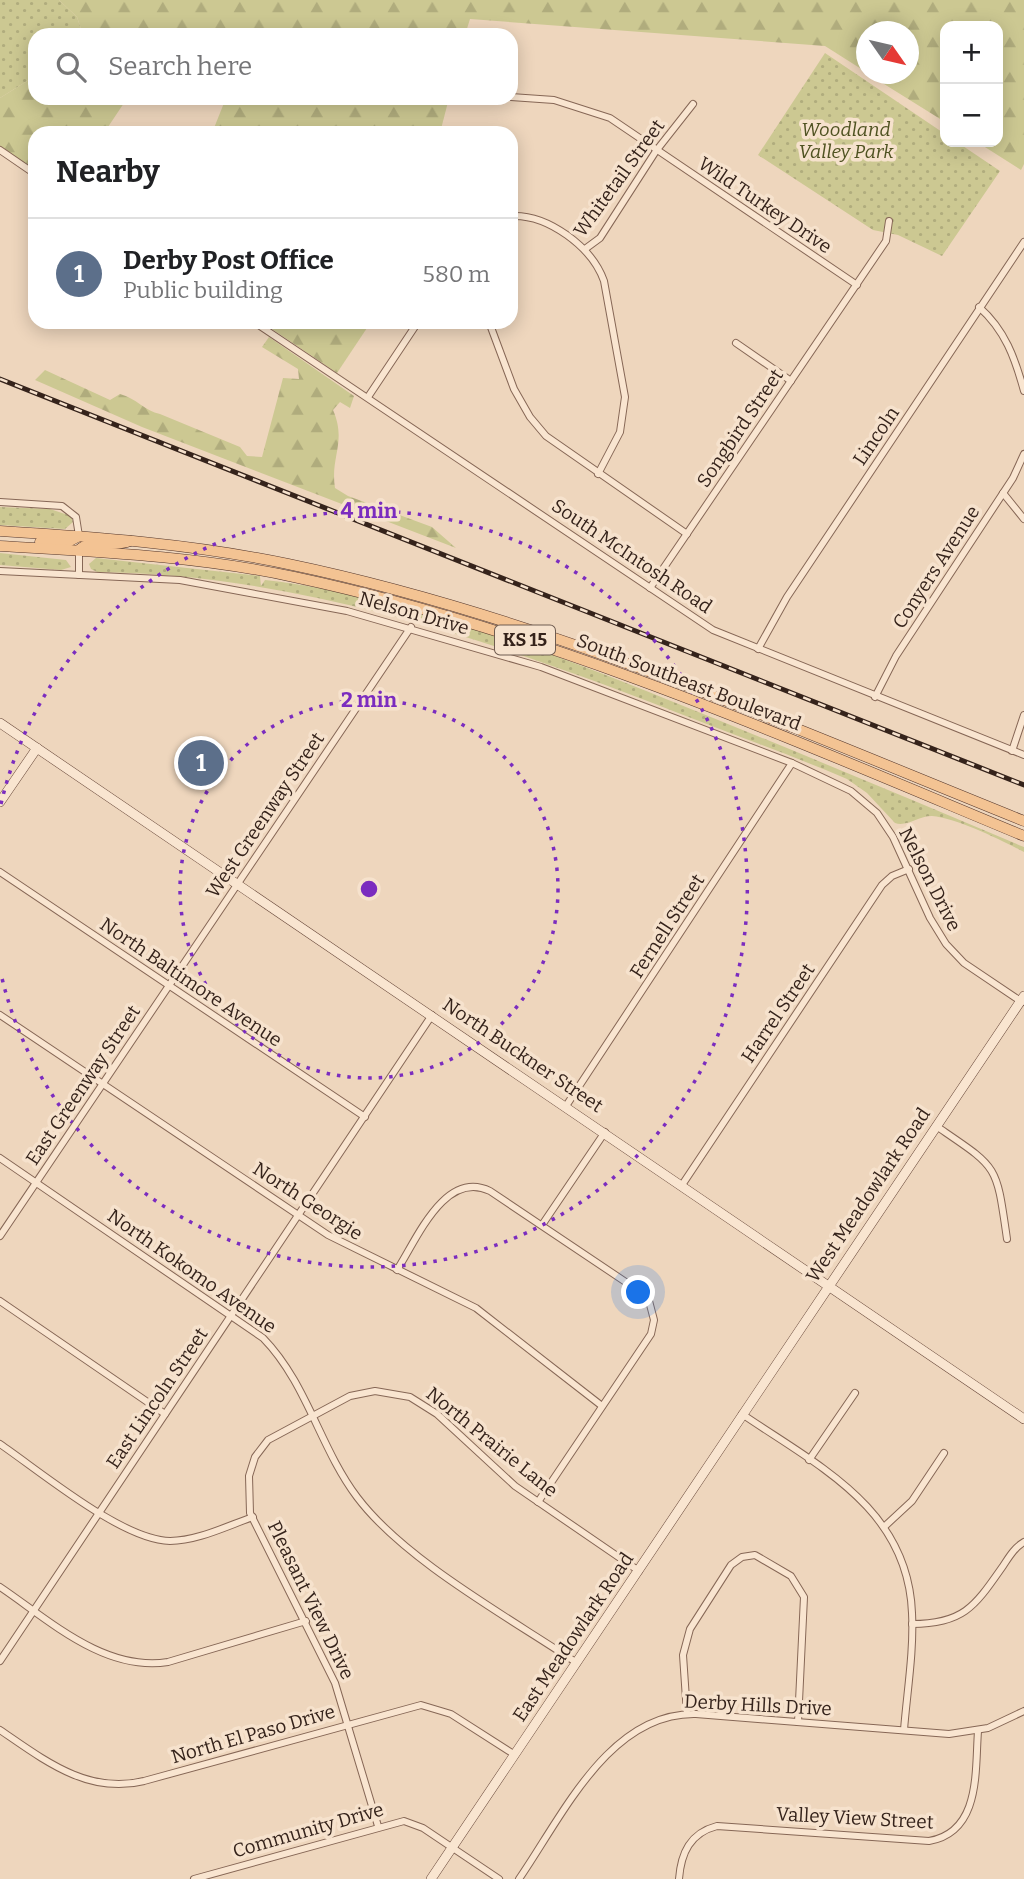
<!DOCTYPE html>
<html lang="en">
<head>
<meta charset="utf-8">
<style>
	body { margin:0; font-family:Bitter,serif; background:#f2f2f2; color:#202124 }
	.controls { position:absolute; right:21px; top:21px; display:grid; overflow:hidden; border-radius:14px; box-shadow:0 4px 18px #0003 }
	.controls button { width:63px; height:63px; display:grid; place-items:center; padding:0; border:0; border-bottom:2px solid #e0e0e0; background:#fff; color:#202124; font:35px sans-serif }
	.compass { position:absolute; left:856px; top:21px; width:63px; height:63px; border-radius:50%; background:#fff; box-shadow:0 4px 18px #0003; rotate:124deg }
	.you { position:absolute; left:639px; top:1293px; width:24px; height:24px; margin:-18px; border:5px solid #fff; border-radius:50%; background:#1a73e8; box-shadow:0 0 0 10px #1a73e833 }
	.badge { display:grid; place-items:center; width:46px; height:46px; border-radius:50%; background:#d93025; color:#fff; font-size:23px; font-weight:700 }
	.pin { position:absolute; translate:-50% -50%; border:4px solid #fff; box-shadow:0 2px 7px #0006 }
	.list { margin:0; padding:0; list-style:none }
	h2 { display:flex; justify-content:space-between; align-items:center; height:91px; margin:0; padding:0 28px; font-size:30px }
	h2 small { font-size:23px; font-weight:400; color:#757577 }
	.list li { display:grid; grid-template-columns:46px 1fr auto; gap:21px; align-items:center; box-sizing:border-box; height:112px; padding:0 28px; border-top:2px solid #e0e0e0 }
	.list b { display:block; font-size:26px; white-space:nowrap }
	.list p { margin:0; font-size:23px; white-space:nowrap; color:#757577 }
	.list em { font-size:23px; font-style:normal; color:#757577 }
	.icon { flex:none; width:38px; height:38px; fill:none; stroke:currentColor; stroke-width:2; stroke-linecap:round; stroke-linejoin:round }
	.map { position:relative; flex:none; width:1024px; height:1879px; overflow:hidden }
	.search { position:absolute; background:#fff; box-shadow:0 4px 18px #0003; left:28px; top:28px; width:490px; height:77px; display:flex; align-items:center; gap:18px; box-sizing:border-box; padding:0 24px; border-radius:21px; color:#757577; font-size:26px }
	.panel { position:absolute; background:#fff; box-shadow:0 4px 18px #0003; left:28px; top:126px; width:490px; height:203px; border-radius:21px }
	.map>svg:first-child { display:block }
	.grass { fill:url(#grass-dots) }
	.forest { fill:url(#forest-firs) }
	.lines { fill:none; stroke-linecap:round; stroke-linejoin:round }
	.street-casing { stroke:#866756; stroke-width:8 }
	.secondary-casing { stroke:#68483a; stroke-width:10 }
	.primary-casing { stroke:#54362b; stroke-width:11 }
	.street { stroke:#f9e5d0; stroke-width:6 }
	.secondary { stroke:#f9e5d0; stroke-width:9 }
	.primary { stroke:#f3c393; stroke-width:10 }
	.rail-casing { stroke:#35231b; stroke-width:5 }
	.rail { stroke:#f6e2cd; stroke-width:2.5; stroke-dasharray:8; stroke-linecap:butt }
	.ring { fill:none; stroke:#7b2cbf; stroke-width:3.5; stroke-dasharray:3.5 7 }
	.labels { text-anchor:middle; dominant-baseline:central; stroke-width:7; stroke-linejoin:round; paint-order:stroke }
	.shield { fill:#f6e2cd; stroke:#6f5c50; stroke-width:2 }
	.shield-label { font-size:18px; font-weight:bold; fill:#35231b }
	.park-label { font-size:19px; font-style:italic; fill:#4f5221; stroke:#f6e2cd }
	.street-label { font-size:19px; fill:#35231b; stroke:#f6e2cd }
	.centre { fill:#7b2cbf; stroke:#f6e2cd; stroke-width:3.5 }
	.ring-label { font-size:21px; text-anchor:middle; font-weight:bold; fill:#7b2cbf; stroke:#f6e2cd; stroke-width:7; stroke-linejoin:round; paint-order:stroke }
</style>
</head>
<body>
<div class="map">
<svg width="1024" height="1879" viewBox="0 0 1024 1879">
	<defs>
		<pattern id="grass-dots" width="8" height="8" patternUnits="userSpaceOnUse" patternTransform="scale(1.75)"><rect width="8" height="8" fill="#ccc892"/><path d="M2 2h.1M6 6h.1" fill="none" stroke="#b0ac7d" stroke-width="1.8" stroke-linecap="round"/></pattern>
		<pattern id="forest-firs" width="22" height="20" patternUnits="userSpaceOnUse" patternTransform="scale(1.75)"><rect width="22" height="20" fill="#ccc892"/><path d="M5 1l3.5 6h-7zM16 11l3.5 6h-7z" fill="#b0ac7d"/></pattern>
	</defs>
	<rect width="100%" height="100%" fill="#eed6bd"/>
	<g class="grass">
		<polygon points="0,0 59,0 77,17 83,35 35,35 35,76 0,98"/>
		<polygon points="825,53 945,134 945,142 957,142 1000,171 942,256 898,235 873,230 758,155"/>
		<polygon points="0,507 50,509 71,516 73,522 65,529 0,525"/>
		<polygon points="0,553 66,560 71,567 61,570 0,565"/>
		<path d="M96,558L260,576L261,586L265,580C398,595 542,649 666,699C786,747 905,797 1024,847V852C1001,840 957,818 932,816C918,816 907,827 895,823L867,793L847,779C798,758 748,740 699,721C509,646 304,574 97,572L91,569L89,564Z"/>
	</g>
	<g class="forest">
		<polygon points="59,0 1024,0 1024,164 1021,170 977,142 998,142 998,26 945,26 945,122 868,74 908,74 908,32 866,32 866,72 825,46 470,19 465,35 83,35 77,17"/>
		<polygon points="35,76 35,98 145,98 126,100 104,133 35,133 35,170 0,148 0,98"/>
		<polygon points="226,98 449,98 440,133 212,133"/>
		<polygon points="273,322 371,322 337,373 269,327"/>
		<path d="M269,337L354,396L350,408L340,402L333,410C347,442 330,457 335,488L348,496L432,527L456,548L142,427L35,380L45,370L110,400L120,394C136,398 145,411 160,414L240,447L247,456L262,457L283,378L299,379L298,369L262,347Z"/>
	</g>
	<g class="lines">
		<g class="street-casing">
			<g id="street">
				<polyline points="511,97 554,100 610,118 857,285"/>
				<polyline points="464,98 467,98"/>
				<polyline points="0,150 35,174"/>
				<path d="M511,216C548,214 592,247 604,281L625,397L620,432L598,474"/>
				<polyline points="585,249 600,238 656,151 693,104"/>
				<path d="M979,307C1005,330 1015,358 1024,391"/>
				<polyline points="254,322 713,630 1024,755"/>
				<polyline points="489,322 514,389 530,417 546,436 687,534"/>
				<polyline points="736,343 791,381"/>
				<polyline points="368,397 418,322"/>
				<polyline points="1003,493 1024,519"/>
				<polyline points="0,502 62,506 76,517 79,536"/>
				<polyline points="0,571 180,580 347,611 541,667 792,763 851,791 877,813 893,837 930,918 946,944 964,963 1022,1002"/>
				<polyline points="79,575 79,551"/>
				<polyline points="650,588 886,241 889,221"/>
				<polyline points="758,649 787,597 1024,242"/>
				<polyline points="875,697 896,656 1013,478 1024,454"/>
				<polyline points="1012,751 1024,715"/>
				<polyline points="0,872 365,1117"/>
				<polyline points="0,1015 328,1235 476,1308 602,1406"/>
				<polyline points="566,1106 792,763"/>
				<path d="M936,1126C999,1169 996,1163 1007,1239"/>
				<path d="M0,1158L263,1338C307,1383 320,1448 357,1497C404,1560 510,1618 577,1663"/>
				<polyline points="682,1185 882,885 892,876 909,869"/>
				<polyline points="542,1225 605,1132"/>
				<polyline points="0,1236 411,627"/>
				<path d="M397,1270C417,1239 445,1169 490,1191L648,1297L654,1320L651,1334L538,1502"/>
				<polyline points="0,1301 165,1414"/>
				<path d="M742,1414C818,1466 908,1508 912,1613C914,1651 907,1692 904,1730"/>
				<path d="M0,1444C41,1472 122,1540 170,1541C197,1541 227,1526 253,1517"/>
				<polyline points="809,1460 855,1393"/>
				<polyline points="884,1527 912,1501 944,1453"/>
				<path d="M0,1587C49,1620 104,1672 168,1662L306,1621"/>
				<path d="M912,1624C964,1624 975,1606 1003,1566C1009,1557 1014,1548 1024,1542"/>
				<polyline points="0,1661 432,1015"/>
				<polyline points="687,1714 683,1655 690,1629 731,1565 742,1557 755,1555 791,1576 804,1597 798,1722"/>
				<path d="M0,1730C44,1760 88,1795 144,1781L421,1705L451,1714L515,1755"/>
				<polyline points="378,1826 335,1683 250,1513 249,1476 255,1457 268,1440 350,1396 375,1391 410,1397 437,1414 515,1486 639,1571"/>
				<polyline points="194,1879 404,1821 423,1828 499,1879"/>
				<path d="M519,1879C562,1817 609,1712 696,1714L949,1734L988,1728L1024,1711"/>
				<path d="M679,1879C681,1853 690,1833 717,1826L929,1841C981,1832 975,1771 978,1731"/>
			</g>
		</g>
		<g class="secondary-casing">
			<g id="secondary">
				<polyline points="0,723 1024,1419"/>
				<polyline points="0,802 37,748"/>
				<polyline points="431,1879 1024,996"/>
			</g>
		</g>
		<g class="primary-casing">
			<g id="primary">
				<path d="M0,531C97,537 193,544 288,564C543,617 783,724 1024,821"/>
				<polyline points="40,542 66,543 79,536"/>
				<path d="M0,546C99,552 197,556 294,577C547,631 786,737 1024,836"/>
				<path d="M79,550C88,539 115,548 130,541"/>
			</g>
		</g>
		<use href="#street" class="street"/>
		<use href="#secondary" class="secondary"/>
		<use href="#primary" class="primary"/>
		<g class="rail-casing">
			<polyline id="rail" points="0,379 1024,785"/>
		</g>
		<use href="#rail" class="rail"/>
	</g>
	<g class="ring">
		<circle cx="369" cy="889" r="189"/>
		<path d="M1 804A378 378 0 1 1 1 974"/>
	</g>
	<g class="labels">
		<rect class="shield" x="495" y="625.5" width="60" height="29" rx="5"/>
		<g class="shield-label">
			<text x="525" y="640">KS 15</text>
		</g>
		<g class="park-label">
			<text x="846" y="129">Woodland<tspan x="846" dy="22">Valley Park</tspan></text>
		</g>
		<g class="street-label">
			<text transform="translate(619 178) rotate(-54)">Whitetail Street</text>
			<text transform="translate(765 205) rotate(34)">Wild Turkey Drive</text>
			<text transform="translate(740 428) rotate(-56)">Songbird Street</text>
			<text transform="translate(876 436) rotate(-56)">Lincoln</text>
			<text transform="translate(632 556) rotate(34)">South McIntosh Road</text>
			<text transform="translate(936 567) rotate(-57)">Conyers Avenue</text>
			<text transform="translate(414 613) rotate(16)">Nelson Drive</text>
			<text transform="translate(689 682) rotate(21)">South Southeast Boulevard</text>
			<text transform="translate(265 815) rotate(-56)">West Greenway Street</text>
			<text transform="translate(930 879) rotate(63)">Nelson Drive</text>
			<text transform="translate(667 926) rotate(-57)">Fernell Street</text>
			<text transform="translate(191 982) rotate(34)">North Baltimore Avenue</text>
			<text transform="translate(778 1013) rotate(-56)">Harrel Street</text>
			<text transform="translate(523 1055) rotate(34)">North Buckner Street</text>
			<text transform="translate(83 1085) rotate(-56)">East Greenway Street</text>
			<text transform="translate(868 1195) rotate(-56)">West Meadowlark Road</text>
			<text transform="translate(308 1201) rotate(33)">North Georgie</text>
			<text transform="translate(192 1271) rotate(35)">North Kokomo Avenue</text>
			<text transform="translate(157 1398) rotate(-56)">East Lincoln Street</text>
			<text transform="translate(492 1442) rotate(39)">North Prairie Lane</text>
			<text transform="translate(311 1600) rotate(64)">Pleasant View Drive</text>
			<text transform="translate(573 1637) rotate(-56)">East Meadowlark Road</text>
			<text transform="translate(758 1705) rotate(3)">Derby Hills Drive</text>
			<text transform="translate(253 1734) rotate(-16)">North El Paso Drive</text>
			<text transform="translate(855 1818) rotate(3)">Valley View Street</text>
			<text transform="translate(308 1830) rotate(-16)">Community Drive</text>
		</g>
	</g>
	<circle cx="369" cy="889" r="10" class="centre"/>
	<g class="ring-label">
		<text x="369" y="518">4 min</text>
		<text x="369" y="707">2 min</text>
	</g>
</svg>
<div class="controls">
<button>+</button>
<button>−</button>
</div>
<svg class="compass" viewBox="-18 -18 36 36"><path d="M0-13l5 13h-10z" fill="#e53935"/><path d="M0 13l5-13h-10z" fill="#757577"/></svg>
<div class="you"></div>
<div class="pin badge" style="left:201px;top:763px;background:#5c6f8a">1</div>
<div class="search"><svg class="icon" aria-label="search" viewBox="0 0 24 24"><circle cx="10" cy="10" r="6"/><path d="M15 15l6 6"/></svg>Search here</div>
<section class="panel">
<h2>Nearby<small></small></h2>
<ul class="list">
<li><span class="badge" style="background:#5c6f8a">1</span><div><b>Derby Post Office</b><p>Public building</p></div><em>580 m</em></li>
</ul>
</section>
</div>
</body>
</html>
